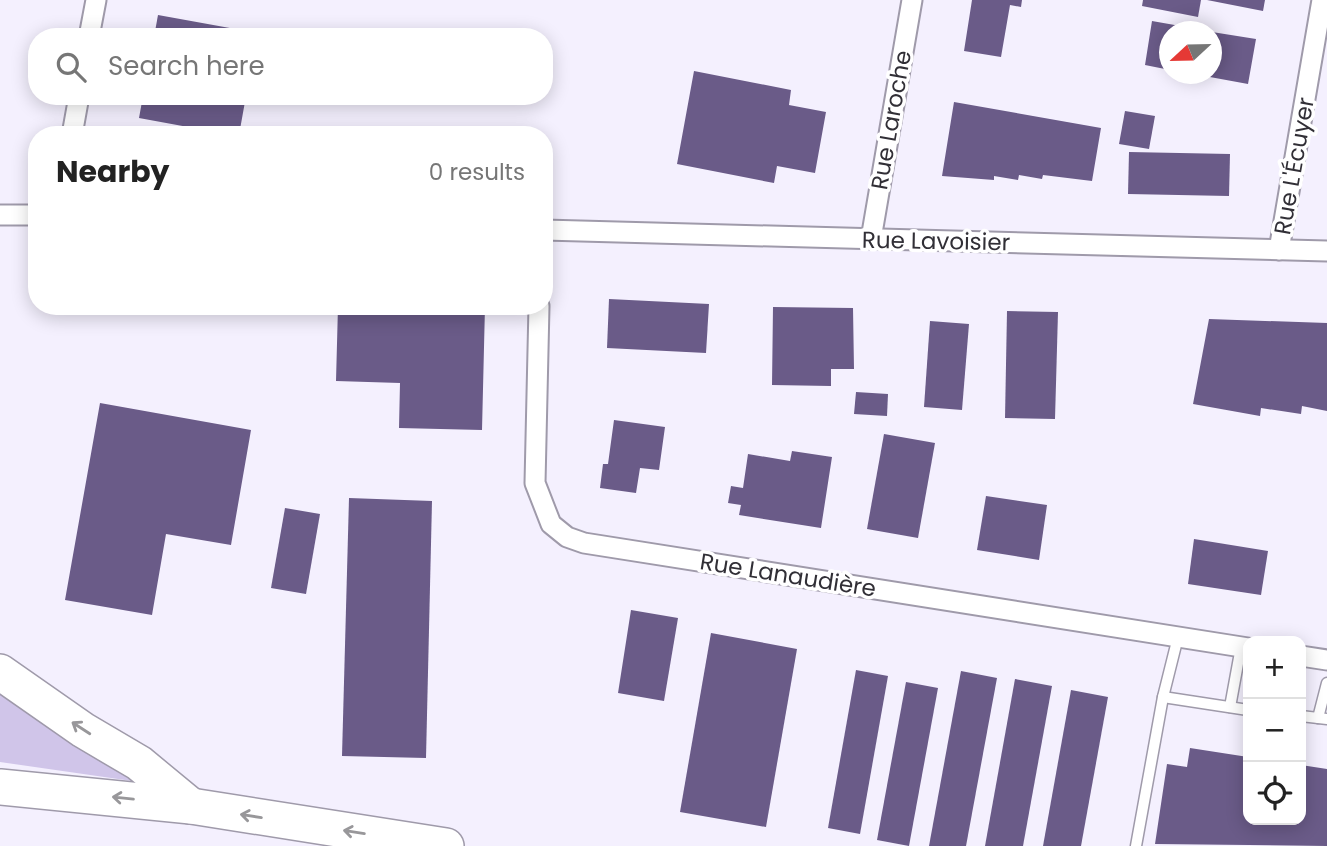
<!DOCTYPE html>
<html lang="en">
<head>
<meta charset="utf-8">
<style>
	body { margin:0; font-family:Poppins,sans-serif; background:#f2f2f2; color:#222 }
	.controls { position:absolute; right:21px; bottom:21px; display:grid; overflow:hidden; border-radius:14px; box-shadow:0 4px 18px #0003 }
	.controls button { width:63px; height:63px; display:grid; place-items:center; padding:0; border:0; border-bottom:2px solid #e0e0e0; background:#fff; color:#222; font:35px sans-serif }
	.compass { position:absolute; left:1159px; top:21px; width:63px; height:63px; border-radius:50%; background:#fff; box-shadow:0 4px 18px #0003; rotate:248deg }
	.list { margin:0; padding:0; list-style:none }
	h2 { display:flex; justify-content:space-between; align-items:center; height:91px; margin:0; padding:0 28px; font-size:30px }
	h2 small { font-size:23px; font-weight:400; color:#767676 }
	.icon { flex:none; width:38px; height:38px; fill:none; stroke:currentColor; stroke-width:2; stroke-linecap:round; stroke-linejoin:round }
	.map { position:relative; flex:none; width:1327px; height:846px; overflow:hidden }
	.search { position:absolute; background:#fff; box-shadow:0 4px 18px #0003; left:28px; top:28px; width:525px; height:77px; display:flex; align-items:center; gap:18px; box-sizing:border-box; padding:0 24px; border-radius:28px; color:#767676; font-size:26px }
	.panel { position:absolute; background:#fff; box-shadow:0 4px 18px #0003; left:28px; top:126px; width:525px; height:189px; border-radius:28px }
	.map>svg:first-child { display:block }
	.green { fill:#d0c5e9 }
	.building { fill:#6a5b88 }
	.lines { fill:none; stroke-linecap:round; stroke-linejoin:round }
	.service-casing { stroke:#9f9aaa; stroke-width:13 }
	.minor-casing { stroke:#9f9aaa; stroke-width:23 }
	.motorway-casing { stroke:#9f9aaa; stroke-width:38 }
	.service { stroke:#fff; stroke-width:10 }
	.minor { stroke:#fff; stroke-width:19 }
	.motorway { stroke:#fff; stroke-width:35 }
	.oneway { stroke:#98979a }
	.labels { text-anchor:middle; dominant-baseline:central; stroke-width:7; stroke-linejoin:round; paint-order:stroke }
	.street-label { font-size:23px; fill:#312f36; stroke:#fff }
</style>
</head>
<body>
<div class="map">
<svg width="1327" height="846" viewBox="0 0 1327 846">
	<rect width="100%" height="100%" fill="#f4f0fe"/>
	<polygon class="green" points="0,688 132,781 0,762"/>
	<g class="building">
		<polygon points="972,0 1022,0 1021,7 1010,5 1001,57 964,51"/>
		<polygon points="1143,0 1201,0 1198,17 1142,6"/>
		<polygon points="1207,0 1265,0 1263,11"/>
		<polygon points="158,15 257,33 256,37 154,37"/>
		<polygon points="1152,21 1203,30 1170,32 1170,70 1145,65"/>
		<polygon points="1212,32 1256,39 1248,84 1199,75 1212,74"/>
		<polygon points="694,71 791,90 789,105 826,112 815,173 777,166 774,183 677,164"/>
		<polygon points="143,96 246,96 239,135 187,135 188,127 139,118"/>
		<polygon points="954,102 1101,128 1092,181 1043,175 1042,179 1019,175 1018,180 994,176 994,180 942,176"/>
		<polygon points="1125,111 1155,116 1149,149 1119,144"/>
		<polygon points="1129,152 1230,154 1229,196 1128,194"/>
		<polygon points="609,299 709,304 706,353 607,348"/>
		<polygon points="338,306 485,306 482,430 399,428 400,383 336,381"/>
		<polygon points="773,307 853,308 854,369 831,369 831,386 772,385"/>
		<polygon points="1007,311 1058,312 1055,419 1005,418"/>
		<polygon points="1209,319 1327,323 1327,411 1302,406 1301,414 1261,408 1260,416 1193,404"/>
		<polygon points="930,321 969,324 962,410 924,407"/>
		<polygon points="856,392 888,394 887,416 854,414"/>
		<polygon points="100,403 251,430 231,545 166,534 152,615 65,600"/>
		<polygon points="614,420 665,427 659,470 640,468 636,493 600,488 603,464 608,464"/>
		<polygon points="884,434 935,443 918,538 867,529"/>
		<polygon points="792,451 832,457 821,528 739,515 741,505 728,503 731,486 743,488 748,454 790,461"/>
		<polygon points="986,496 1047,505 1039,560 977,550"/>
		<polygon points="349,498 432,501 426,758 342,756"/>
		<polygon points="285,508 320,514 306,594 271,588"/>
		<polygon points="1194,539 1268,551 1261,595 1188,584"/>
		<polygon points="631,610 678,618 664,701 618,693"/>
		<polygon points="711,633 797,649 766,827 680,812"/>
		<polygon points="856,670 888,676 860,834 828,828"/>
		<polygon points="961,671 997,678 966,846 929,846"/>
		<polygon points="1015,679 1052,686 1023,846 985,846"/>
		<polygon points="906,682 938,688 909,846 877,840"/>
		<polygon points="1071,690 1108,697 1081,846 1043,846"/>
		<polygon points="1190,748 1248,757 1248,820 1301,820 1301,765 1327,769 1327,846 1155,844 1167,764 1187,767"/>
	</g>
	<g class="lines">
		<g class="service-casing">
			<g id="service">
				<polyline points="1163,697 1178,637"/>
				<polyline points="1230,707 1241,647"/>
				<polyline points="1301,716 1327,719"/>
				<polyline points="1318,718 1327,683"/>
				<polyline points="1136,846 1163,697 1248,710"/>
			</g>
		</g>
		<g class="minor-casing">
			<g id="minor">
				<polyline points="89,37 96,0"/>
				<polyline points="72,135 79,96"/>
				<polyline points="0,215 37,215"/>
				<polyline points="544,230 1327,251"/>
				<polyline points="871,239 912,0"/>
				<polyline points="1279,250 1322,0"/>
				<polyline points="539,306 535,483 551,524 567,537 584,543 1248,648"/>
				<polyline points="1301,656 1327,660"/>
			</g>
		</g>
		<g class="motorway-casing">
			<g id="motorway">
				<polyline points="0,672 83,730 139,763 191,806"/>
				<polyline points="0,787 191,806 446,846"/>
			</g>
		</g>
		<use href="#service" class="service"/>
		<use href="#minor" class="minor"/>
		<use href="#motorway" class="motorway"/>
	</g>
	<defs><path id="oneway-shaft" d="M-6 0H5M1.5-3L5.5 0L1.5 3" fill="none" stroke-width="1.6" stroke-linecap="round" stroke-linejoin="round" transform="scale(1.75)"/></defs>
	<g class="oneway">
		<use href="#oneway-shaft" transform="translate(81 728) rotate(-147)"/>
		<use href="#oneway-shaft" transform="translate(123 798) rotate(-174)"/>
		<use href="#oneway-shaft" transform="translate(251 816) rotate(-171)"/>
		<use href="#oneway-shaft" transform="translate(354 832) rotate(-171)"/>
	</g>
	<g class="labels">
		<g class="street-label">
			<text transform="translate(891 120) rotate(-80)">Rue Laroche</text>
			<text transform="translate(1294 166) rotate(-80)">Rue L'Écuyer</text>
			<text transform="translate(936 241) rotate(1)">Rue Lavoisier</text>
			<text transform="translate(788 575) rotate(9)">Rue Lanaudière</text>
		</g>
	</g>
</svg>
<div class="controls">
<button>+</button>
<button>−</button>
<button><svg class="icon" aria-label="locate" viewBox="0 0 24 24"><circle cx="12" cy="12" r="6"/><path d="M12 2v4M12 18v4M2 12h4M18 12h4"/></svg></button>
</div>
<svg class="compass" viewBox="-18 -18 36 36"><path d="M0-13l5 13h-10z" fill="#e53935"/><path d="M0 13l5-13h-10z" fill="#767676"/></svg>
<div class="search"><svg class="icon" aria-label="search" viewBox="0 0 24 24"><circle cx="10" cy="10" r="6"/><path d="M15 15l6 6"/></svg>Search here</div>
<section class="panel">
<h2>Nearby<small>0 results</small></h2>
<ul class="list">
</ul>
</section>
</div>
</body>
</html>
